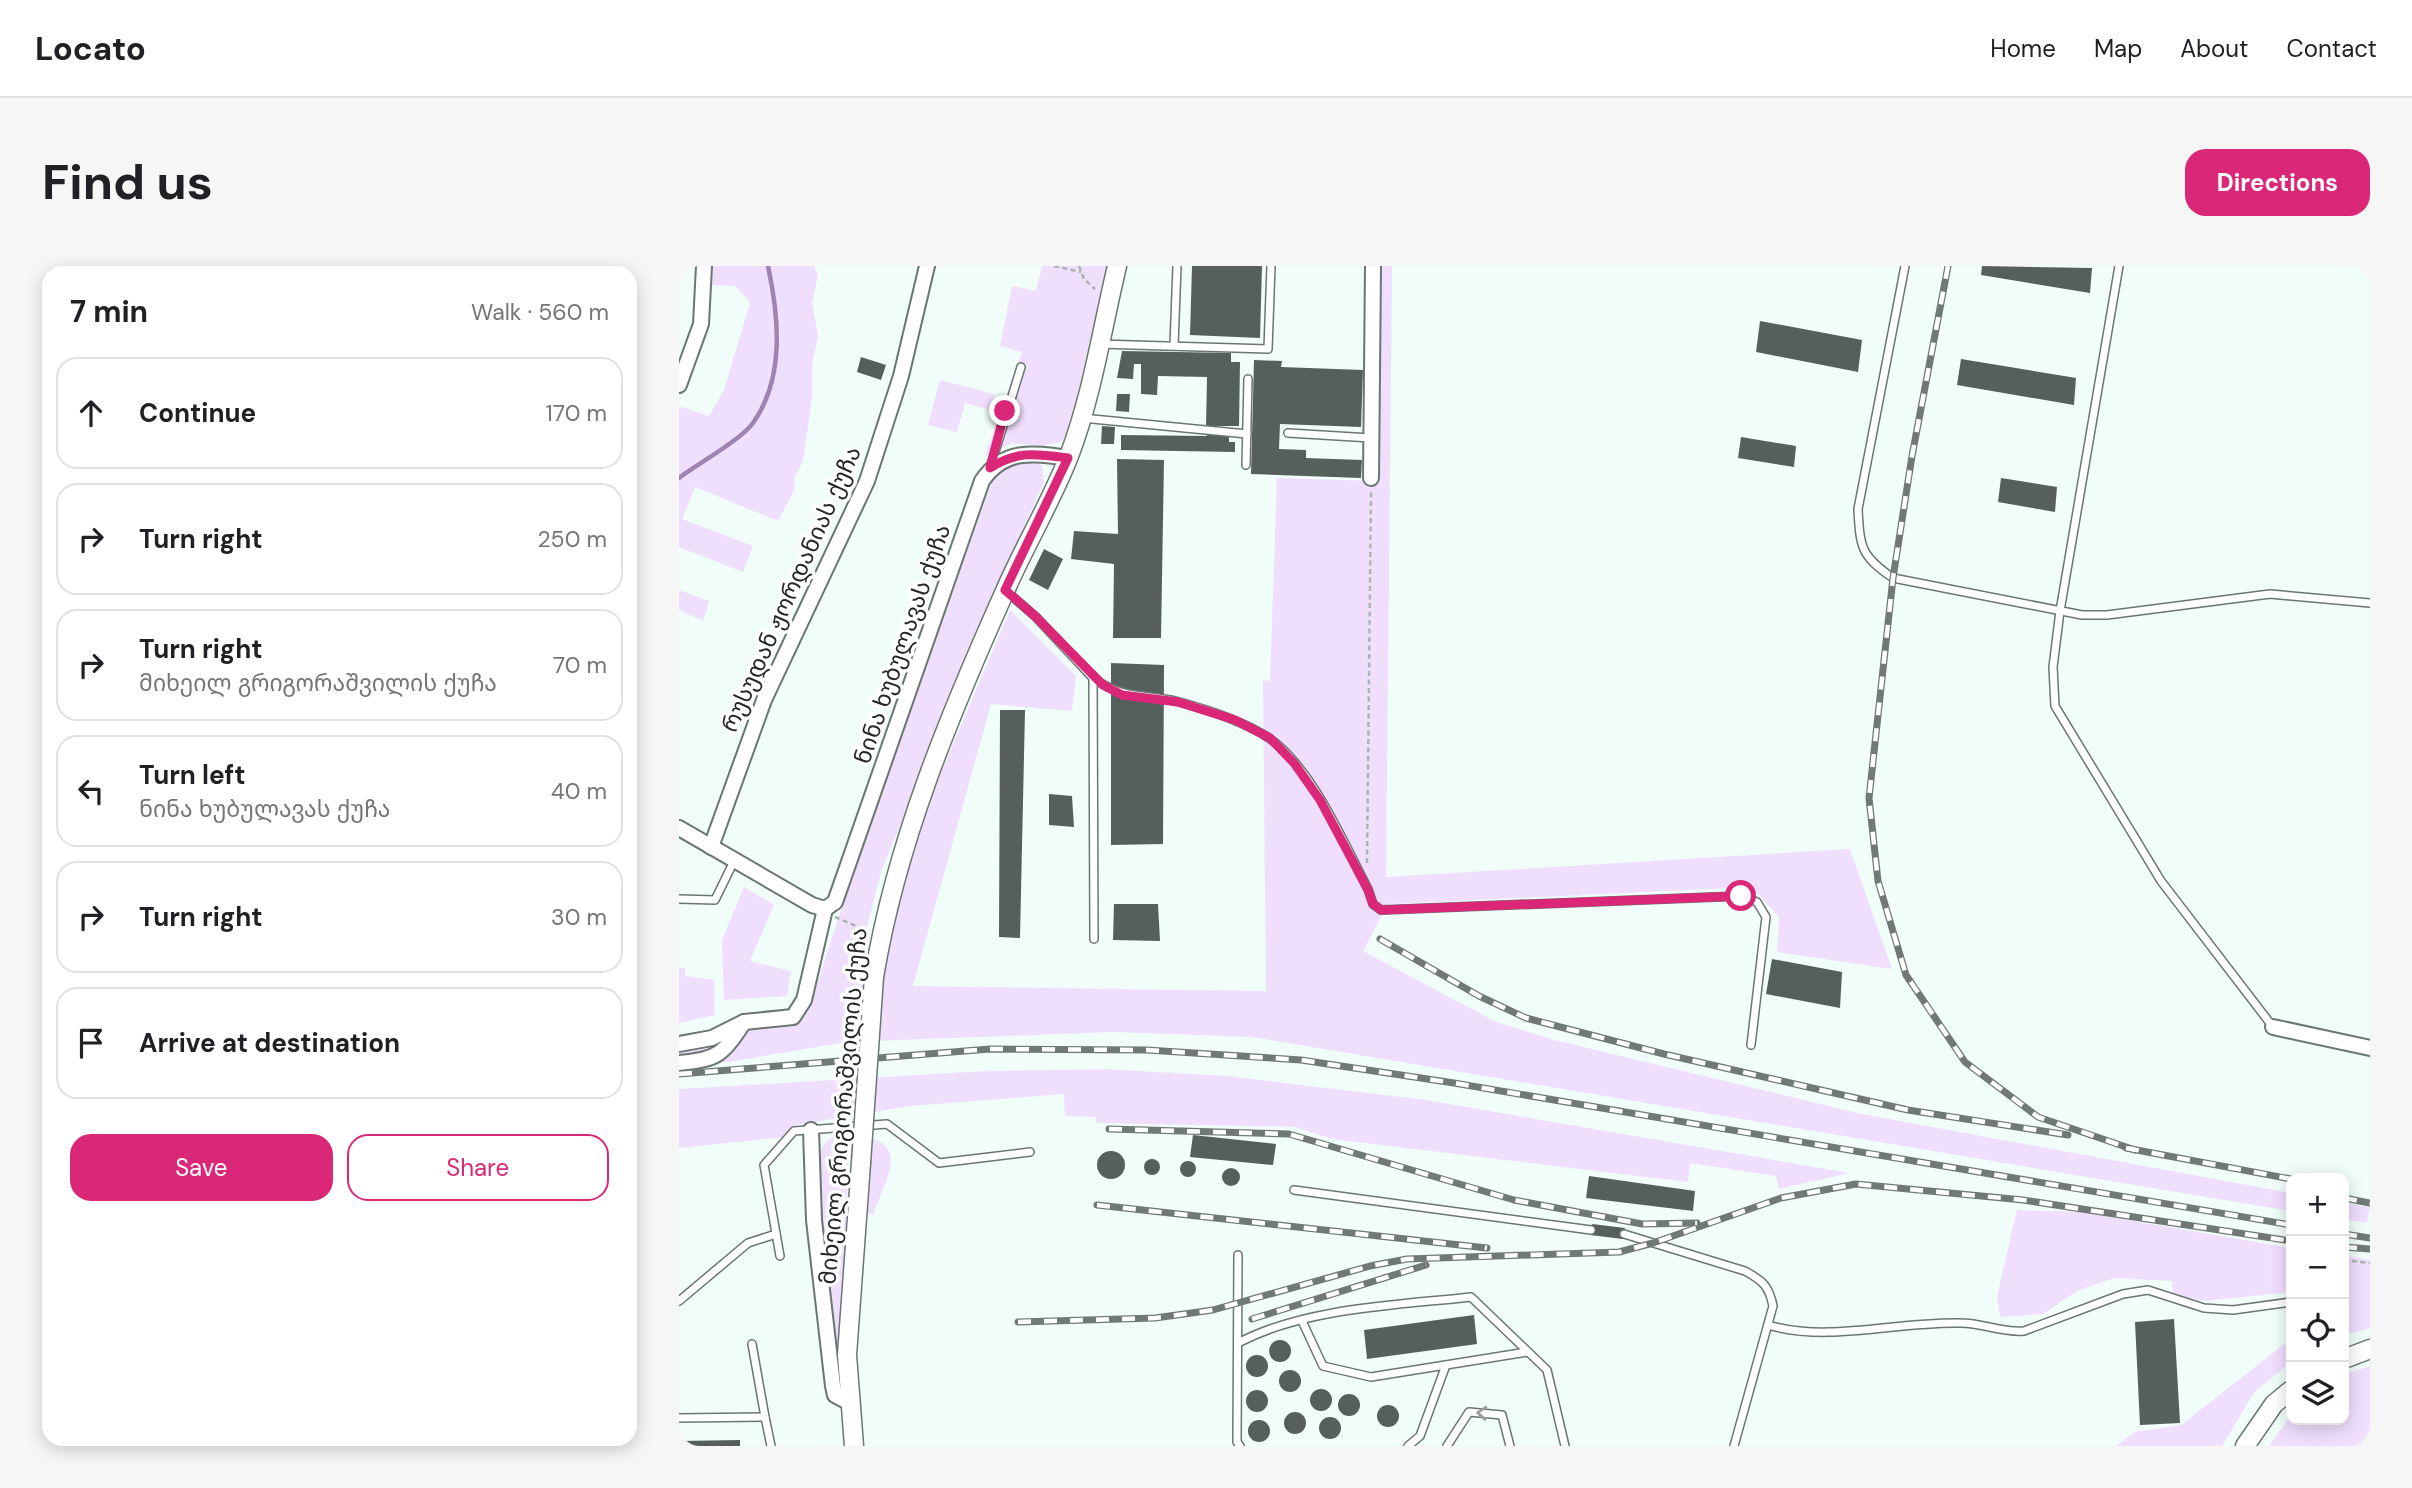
<!DOCTYPE html>
<html lang="en">
<head>
<meta charset="utf-8">
<style>
	body { margin:0; font-family:"DM Sans","Noto Sans Georgian",sans-serif; background:#f6f6f6; color:#202124 }
	.controls { position:absolute; right:21px; bottom:21px; display:grid; overflow:hidden; border-radius:14px; box-shadow:0 4px 18px #0003 }
	.controls button { width:63px; height:63px; display:grid; place-items:center; padding:0; border:0; border-bottom:2px solid #e0e0e0; background:#fff; color:#202124; font:35px sans-serif }
	.stop { position:absolute; width:21px; height:21px; margin:-16px; border:5px solid #db2777; border-radius:50%; background:#fff }
	.stop.end { background:#db2777; border-color:#fff; box-shadow:0 2px 7px #0008 }
	.list { margin:0; padding:0; list-style:none }
	h2 { display:flex; justify-content:space-between; align-items:center; height:91px; margin:0; padding:0 28px; font-size:30px }
	h2 small { font-size:23px; font-weight:400; color:#757577 }
	.list li { display:grid; grid-template-columns:46px 1fr auto; gap:21px; align-items:center; box-sizing:border-box; height:112px; margin:0 14px 14px; padding:0 14px; border:2px solid #e0e0e0; border-radius:21px }
	.list b { display:block; font-size:26px; white-space:nowrap }
	.list p { margin:0; font-size:23px; white-space:nowrap; color:#757577 }
	.list em { font-size:23px; font-style:normal; color:#757577 }
	.actions { display:flex; gap:14px; padding:21px 28px }
	.actions a { flex:1; padding:16px 0; border:2px solid #db2777; border-radius:21px; text-align:center; font-size:24px; color:#db2777 }
	.actions .main { background:#db2777; color:#fff }
	.icon { flex:none; width:38px; height:38px; fill:none; stroke:currentColor; stroke-width:2; stroke-linecap:round; stroke-linejoin:round }
	.map { position:relative; flex:none; width:1691px; height:1180px; overflow:hidden; border-radius:21px }
	header { display:flex; align-items:center; gap:42px; box-sizing:border-box; height:98px; padding:0 35px; background:#fff; border-bottom:2px solid #e0e0e0 }
	header strong { font-size:33px }
	nav { display:flex; gap:38px; margin-inline-start:auto; font-size:24px }
	.intro { display:flex; align-items:center; justify-content:space-between; box-sizing:border-box; height:168px; padding:0 42px }
	h1 { margin:0; font-size:49px }
	.button { padding:18px 32px; border-radius:21px; background:#db2777; color:#fff; font-size:24px; font-weight:700 }
	main { display:flex; gap:42px; padding:0 42px }
	aside { flex:1; background:#fff; border-radius:21px; box-shadow:0 4px 18px #0003 }
	.map>svg:first-child { display:block }
	.green { fill:#f0defd }
	.lines { fill:none; stroke-linecap:round; stroke-linejoin:round }
	.stream { stroke:#9e83b3; stroke-width:4.5 }
	.building { fill:#55605c }
	.service-casing { stroke:#6a7671; stroke-width:10 }
	.minor-casing { stroke:#6a7671; stroke-width:18 }
	.tertiary-casing { stroke:#6a7671; stroke-width:21 }
	.path { stroke:#aab4b0; stroke-width:2.5; stroke-dasharray:5 3.5; stroke-linecap:butt }
	.service { stroke:#fff; stroke-width:7 }
	.minor { stroke:#fff; stroke-width:14 }
	.tertiary { stroke:#fff; stroke-width:18 }
	.rail-casing { stroke:#717976; stroke-width:7 }
	.rail { stroke:#fff; stroke-width:4.5; stroke-dasharray:13; stroke-linecap:butt }
	.tertiary-bridge-casing { stroke:#6a7671; stroke-width:21; stroke-linecap:butt }
	.tertiary-bridge { stroke:#fff; stroke-width:18 }
	.oneway { stroke:#9c9e9d }
	.route { stroke:#db2777; stroke-width:9 }
	.labels { text-anchor:middle; dominant-baseline:central; stroke-width:7; stroke-linejoin:round; paint-order:stroke }
	.street-label { font-size:23px; fill:#232826; stroke:#fff }
</style>
</head>
<body>
<header>
<strong>Locato</strong>
<nav><a>Home</a><a>Map</a><a>About</a><a>Contact</a></nav>
</header>
<div class="intro"><h1>Find us</h1><a class="button">Directions</a></div>
<main>
<aside>
<h2>7 min<small>Walk · 560 m</small></h2>
<ul class="list">
<li><svg class="icon" aria-label="ahead" viewBox="0 0 24 24"><path d="M12 20V5M6 11l6-6 6 6"/></svg><div><b>Continue</b></div><em>170 m</em></li>
<li><svg class="icon" aria-label="right" viewBox="0 0 24 24"><path d="M7 20v-9h11M14 6l5 5-5 5"/></svg><div><b>Turn right</b></div><em>250 m</em></li>
<li><svg class="icon" aria-label="right" viewBox="0 0 24 24"><path d="M7 20v-9h11M14 6l5 5-5 5"/></svg><div><b>Turn right</b><p>მიხეილ გრიგორაშვილის ქუჩა</p></div><em>70 m</em></li>
<li><svg class="icon" aria-label="left" viewBox="0 0 24 24"><path d="M17 20v-9H6M10 6l-5 5 5 5"/></svg><div><b>Turn left</b><p>ნინა ხუბულავას ქუჩა</p></div><em>40 m</em></li>
<li><svg class="icon" aria-label="right" viewBox="0 0 24 24"><path d="M7 20v-9h11M14 6l5 5-5 5"/></svg><div><b>Turn right</b></div><em>30 m</em></li>
<li><svg class="icon" aria-label="arrive" viewBox="0 0 24 24"><path d="M6 21V4h12l-3 4 3 4H6"/></svg><div><b>Arrive at destination</b></div></li>
</ul>
<div class="actions"><a class="main">Save</a><a>Share</a></div>
</aside>
<div class="map">
<svg width="1691" height="1180" viewBox="0 0 1691 1180">
	<rect width="100%" height="100%" fill="#f0fdf8"/>
	<g class="green">
		<polygon points="30,0 135,0 139,10 133,37 139,69 133,100 133,132 124,195 115,213 116,222 99,255 16,221 3,253 74,280 64,306 0,281 0,140 30,150 45,124 71,37 57,20 30,19"/>
		<polygon points="363,0 429,0 390,163 382,176 362,180 333,177 306,190 343,86 321,80 333,20 357,25"/>
		<path d="M700,0H713L707,611L1171,583L1213,703L1098,686L1100,651L1073,621L709,638L684,685L817,756L879,775L1183,848L1612,927V945L573,771L435,766L168,776L37,798L70,764L120,754L130,742L183,579L314,213C326,198 345,185 363,199L365,216L331,291L202,606L186,669L184,717H202L223,598L331,344L397,410L393,445L312,438L234,720L587,725L584,414L591,415L598,212L699,215Z"/>
		<polygon points="261,114 315,128 311,144 286,137 278,166 249,159"/>
		<polygon points="0,324 30,335 24,355 0,344"/>
		<polygon points="65,621 95,639 71,695 112,705 108,730 45,734 43,674"/>
		<polygon points="0,701 6,702 6,710 35,714 36,749 0,757"/>
		<polygon points="51,768 30,788 0,792 0,784"/>
		<polygon points="425,803 548,810 747,834 1170,907 1100,923 1097,910 1011,897 1009,916 653,873 616,861 417,857 417,851 386,850 385,828 232,840 116,859 117,870 0,882 0,823 308,805"/>
		<path d="M169,868C233,874 211,904 194,948L188,947L191,894L170,892L160,1115C155,1074 150,1032 144,991C140,959 132,920 141,888C144,874 155,869 169,868Z"/>
		<polygon points="1665,937 1691,941 1688,957 1665,953"/>
		<polygon points="1338,944 1402,946 1612,982 1612,1026 1525,1035 1494,1029 1493,1015 1435,1012 1398,1025 1364,1048 1321,1051 1318,1030"/>
		<polygon points="1665,990 1691,994 1691,1062 1665,1069"/>
		<polygon points="1612,1073 1612,1096 1576,1125 1543,1180 1437,1180 1456,1166 1502,1159"/>
		<polygon points="1691,1100 1691,1180 1590,1180 1612,1149 1612,1154 1665,1154 1665,1109"/>
	</g>
	<g class="lines">
		<path class="stream" d="M0,212C17,199 63,173 74,157C106,112 100,51 89,0"/>
	</g>
	<g class="building">
		<polygon points="513,0 583,0 581,72 511,69"/>
		<polygon points="1303,0 1413,2 1411,27 1302,9"/>
		<polygon points="1081,55 1183,74 1179,106 1077,86"/>
		<polygon points="443,85 552,87 552,96 561,96 560,160 527,160 528,111 479,110 478,129 462,128 462,98 455,98 454,113 438,112"/>
		<polygon points="182,91 207,99 202,114 178,106"/>
		<polygon points="1282,93 1397,112 1395,139 1278,119"/>
		<polygon points="575,94 603,95 602,101 684,104 682,161 601,158 600,183 627,184 627,192 683,194 682,212 572,208"/>
		<polygon points="438,128 451,128 450,146 437,145"/>
		<polygon points="423,160 436,161 435,178 422,178"/>
		<polygon points="528,168 550,168 550,176 556,176 556,186 442,184 442,169 528,170"/>
		<polygon points="1062,171 1117,180 1115,201 1059,192"/>
		<polygon points="438,193 485,194 482,372 434,372 435,298 392,293 395,265 439,268"/>
		<polygon points="1322,212 1378,221 1376,246 1319,236"/>
		<polygon points="365,283 384,293 369,324 350,314"/>
		<polygon points="432,397 485,399 484,578 432,579"/>
		<polygon points="321,444 346,444 341,672 320,671"/>
		<polygon points="370,528 393,530 395,561 370,559"/>
		<polygon points="435,638 479,638 481,675 434,674"/>
		<polygon points="1093,693 1163,706 1161,742 1087,728"/>
		<polygon points="514,869 597,878 594,899 511,891"/>
		<circle cx="432" cy="899" r="14"/>
		<circle cx="473" cy="901" r="8"/>
		<circle cx="509" cy="903" r="8"/>
		<circle cx="552" cy="911" r="9"/>
		<polygon points="910,910 1016,925 1014,945 907,932"/>
		<polygon points="913,958 946,962 944,973 911,969"/>
		<polygon points="795,1049 798,1078 688,1093 685,1064"/>
		<polygon points="1495,1053 1501,1157 1461,1159 1456,1056"/>
		<circle cx="601" cy="1085" r="11"/>
		<circle cx="578" cy="1100" r="11"/>
		<circle cx="611" cy="1115" r="11"/>
		<circle cx="642" cy="1134" r="11"/>
		<circle cx="578" cy="1135" r="11"/>
		<circle cx="670" cy="1139" r="11"/>
		<circle cx="709" cy="1150" r="11"/>
		<circle cx="616" cy="1157" r="11"/>
		<circle cx="651" cy="1162" r="11"/>
		<circle cx="580" cy="1165" r="11"/>
		<polygon points="61,1174 61,1180 0,1180 0,1175"/>
	</g>
	<g class="lines">
		<g class="service-casing">
			<g id="service">
				<path d="M1226,0L1179,243C1181,282 1182,290 1214,312L1403,349H1428L1591,328L1691,337"/>
				<polyline points="1440,0 1381,345 1374,401 1376,440 1482,615 1594,761"/>
				<polyline points="420,78 589,83 592,0"/>
				<polyline points="495,79 498,0"/>
				<polyline points="403,152 568,168"/>
				<polyline points="609,167 692,172"/>
				<polyline points="567,199 569,113"/>
				<polyline points="311,202 342,101"/>
				<polyline points="327,325 357,351 414,412 415,673"/>
				<path d="M414,412C447,435 465,427 500,436C530,444 564,455 590,472C634,503 664,576 689,623L694,638L702,644L1062,630L1078,636L1087,651L1072,779"/>
				<polyline points="0,633 36,634 55,595"/>
				<polyline points="615,924 912,964"/>
				<path d="M945,968L1066,1005C1084,1015 1090,1020 1094,1040L1055,1180"/>
				<polyline points="559,989 558,1176 561,1180"/>
				<polyline points="101,990 85,899 115,865 208,858 260,897 351,886"/>
				<polyline points="0,1035 69,977 97,968"/>
				<polyline points="623,1055 644,1100 692,1111 848,1086"/>
				<path d="M1089,1059C1151,1077 1218,1055 1282,1057C1304,1057 1323,1067 1345,1065L1444,1028L1469,1024L1525,1042L1554,1044L1612,1036"/>
				<path d="M561,1076C626,1042 719,1039 792,1031L868,1104L886,1180"/>
				<polyline points="86,1151 92,1180"/>
				<polyline points="0,1152 86,1151 73,1078"/>
				<polyline points="729,1180 741,1170 767,1099"/>
				<polyline points="768,1180 790,1146 823,1149 831,1180"/>
			</g>
		</g>
		<g class="minor-casing">
			<g id="minor">
				<polyline points="0,119 22,58 25,0"/>
				<polyline points="692,212 694,0"/>
				<path d="M0,562L133,639L146,643L156,636L303,215C325,182 355,187 389,192"/>
				<polyline points="32,581 85,434 188,215 222,110 248,0"/>
				<polyline points="1594,761 1691,782"/>
				<polyline points="0,778 33,772 65,756 114,751 125,734 146,643"/>
				<path d="M0,797C40,793 43,789 65,756"/>
				<polyline points="132,864 135,954 154,1120 156,1129 171,1137"/>
			</g>
		</g>
		<g class="tertiary-casing">
			<g id="tertiary">
				<path d="M195,711C217,577 271,448 326,325C346,279 372,236 390,190C413,130 423,63 438,0"/>
				<polyline points="1665,1093 1691,1083"/>
				<polyline points="175,1180 168,1089 182,897"/>
				<polyline points="1566,1180 1595,1138 1612,1124"/>
			</g>
		</g>
		<g class="path">
			<polyline points="375,0 402,6"/>
			<polyline points="400,0 405,13 416,23"/>
			<polyline points="688,597 692,226"/>
			<polyline points="156,651 189,665"/>
			<polyline points="1665,998 1672,995 1691,997"/>
		</g>
		<use href="#service" class="service"/>
		<use href="#minor" class="minor"/>
		<use href="#tertiary" class="tertiary"/>
		<g class="rail-casing">
			<g id="rail">
				<polyline points="1269,0 1233,190 1214,312 1190,532 1199,615 1227,709 1286,796 1359,851 1456,884"/>
				<polyline points="701,673 800,730 847,752 985,788 1229,844 1389,869"/>
				<polyline points="0,808 311,783 468,784 622,794 775,817 1612,959"/>
				<polyline points="430,863 610,868 835,934 963,958 1018,957"/>
				<polyline points="1447,882 1612,913"/>
				<polyline points="1665,932 1691,937"/>
				<polyline points="418,939 808,982"/>
				<polyline points="1665,968 1691,972"/>
				<polyline points="1665,981 1691,983"/>
				<polyline points="573,1053 747,999"/>
				<polyline points="339,1056 476,1052 534,1044 691,1000 728,993 940,986 974,977 1102,932 1177,918 1344,934 1612,975"/>
			</g>
		</g>
		<use href="#rail" class="rail"/>
		<g class="tertiary-bridge-casing">
			<polyline id="tertiary-bridge" points="182,897 195,711"/>
		</g>
		<use href="#tertiary-bridge" class="tertiary-bridge"/>
	</g>
	<defs><path id="oneway-chevron" d="M-2-3.5L2.5 0L-2 3.5" fill="none" stroke-width="1.6" stroke-linecap="round" stroke-linejoin="round" transform="scale(1.75)"/></defs>
	<use class="oneway" href="#oneway-chevron" transform="translate(803 1147) rotate(-176)"/>
	<g class="lines">
		<path class="route" d="M326,145L311,202C338,184 359,188 389,192L326,324L357,351L424,419L443,429L499,436L556,454L591,472L615,497L641,534L689,624L694,638L702,644L1062,630"/>
	</g>
	<g class="labels">
		<g class="street-label">
			<text transform="translate(112 323) rotate(-66)">რუსუდან ჟორდანიას ქუჩა</text>
			<text transform="translate(223 378) rotate(-71)">ნინა ხუბულავას ქუჩა</text>
			<text transform="translate(164 840) rotate(-85)">მიხეილ გრიგორაშვილის ქუჩა</text>
		</g>
	</g>
</svg>
<div class="controls">
<button>+</button>
<button>−</button>
<button><svg class="icon" aria-label="locate" viewBox="0 0 24 24"><circle cx="12" cy="12" r="6"/><path d="M12 2v4M12 18v4M2 12h4M18 12h4"/></svg></button>
<button><svg class="icon" aria-label="layers" viewBox="0 0 24 24"><path d="M12 4l9 5-9 5-9-5zM3 14l9 5 9-5"/></svg></button>
</div>
<div class="stop" style="left:1062px;top:630px"></div>
<div class="stop end" style="left:326px;top:145px"></div>
</div>
</main>
</body>
</html>
